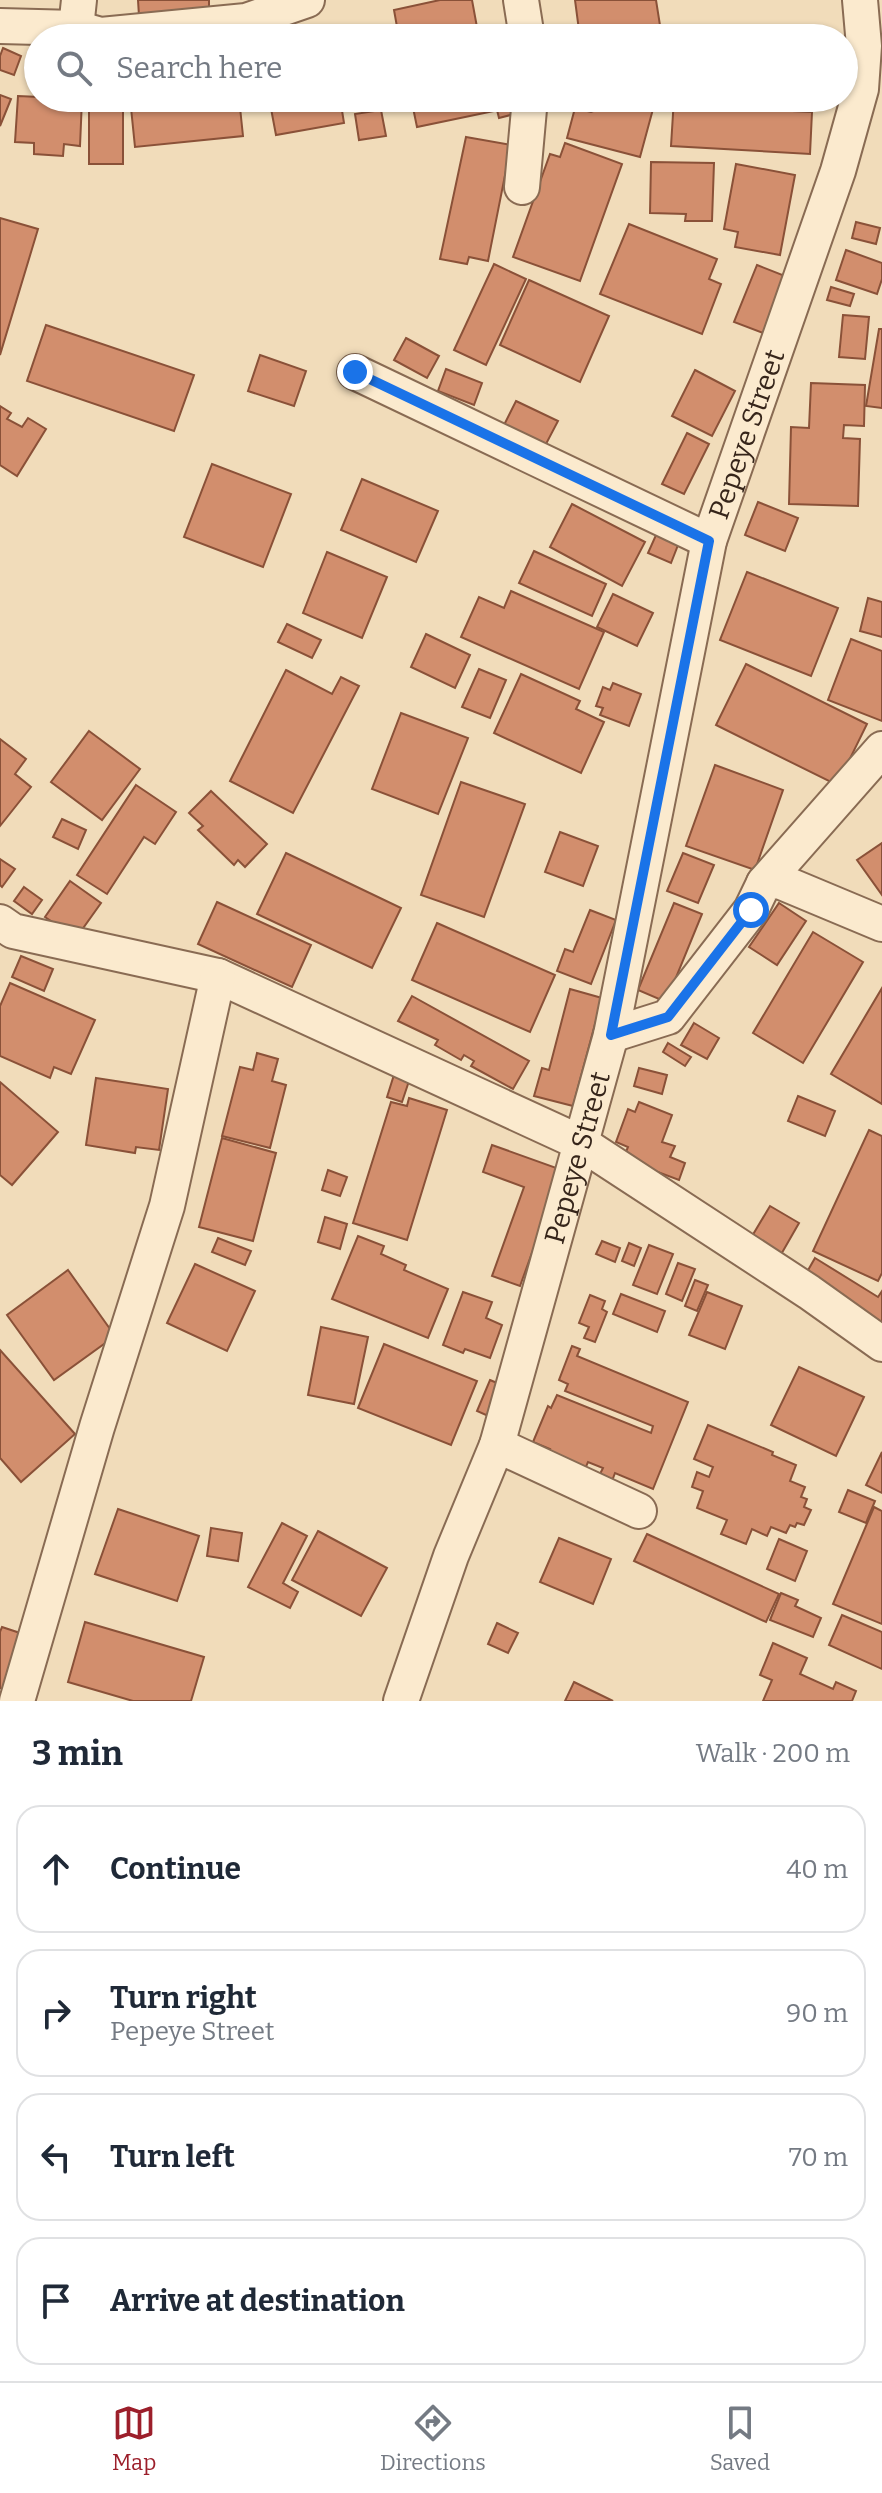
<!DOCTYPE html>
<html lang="en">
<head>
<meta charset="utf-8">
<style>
	body { margin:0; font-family:Bitter,serif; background:#f2f2f3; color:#1f2937 }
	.stop { position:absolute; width:24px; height:24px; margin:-18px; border:6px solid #1a73e8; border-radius:50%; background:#fff }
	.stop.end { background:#1a73e8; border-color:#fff; box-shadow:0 2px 8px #0008 }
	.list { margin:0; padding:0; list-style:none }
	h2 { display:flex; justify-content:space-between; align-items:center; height:104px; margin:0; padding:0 32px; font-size:34px }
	h2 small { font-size:26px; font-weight:400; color:#747a83 }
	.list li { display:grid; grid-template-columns:52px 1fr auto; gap:24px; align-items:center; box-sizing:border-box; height:128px; margin:0 16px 16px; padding:0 16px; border:2px solid #e0e1e3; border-radius:24px }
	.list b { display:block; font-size:30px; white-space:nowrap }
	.list p { margin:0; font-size:26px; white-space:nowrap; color:#747a83 }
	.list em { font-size:26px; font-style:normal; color:#747a83 }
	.icon { flex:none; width:44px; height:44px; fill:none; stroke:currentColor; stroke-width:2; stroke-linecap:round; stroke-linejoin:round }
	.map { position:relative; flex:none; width:882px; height:1701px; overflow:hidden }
	.search { position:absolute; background:#fff; box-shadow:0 2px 6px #0004; left:24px; right:24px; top:24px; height:88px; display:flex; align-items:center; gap:20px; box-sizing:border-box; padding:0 28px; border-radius:44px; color:#747a83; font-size:30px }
	.sheet { height:680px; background:#fff }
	nav { display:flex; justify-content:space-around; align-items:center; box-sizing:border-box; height:112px; border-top:2px solid #e0e1e3; background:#fff; font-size:22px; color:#747a83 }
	nav a { display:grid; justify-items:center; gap:4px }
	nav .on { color:#9c1f2b }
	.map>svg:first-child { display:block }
	.building { fill:#d28e6d; stroke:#8a5138; stroke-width:2 }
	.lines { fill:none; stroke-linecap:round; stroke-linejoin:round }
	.street-casing { stroke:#896b53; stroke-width:38 }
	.street { stroke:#fbeace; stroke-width:34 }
	.route { stroke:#1a73e8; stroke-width:10 }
	.labels { text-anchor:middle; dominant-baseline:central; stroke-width:6; stroke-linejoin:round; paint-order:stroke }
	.street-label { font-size:28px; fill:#36251a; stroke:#f8e7ca }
</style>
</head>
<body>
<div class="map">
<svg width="882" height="1701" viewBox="0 0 882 1701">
	<rect width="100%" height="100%" fill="#f1dcba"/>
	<g class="building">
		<polygon points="138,0 209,0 209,15 139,16"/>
		<polygon points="440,0 472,0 479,38 399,38 394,10"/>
		<polygon points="575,0 656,0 662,38 580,38"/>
		<polygon points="3,48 21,56 14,75 0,70 0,56"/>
		<polygon points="0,95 11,99 0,126"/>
		<polygon points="18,96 82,99 80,146 64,144 63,156 34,154 34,143 15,142"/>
		<rect x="89" y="98" width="34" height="66"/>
		<polygon points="130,98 239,98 243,136 135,147"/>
		<polygon points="269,98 340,98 344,123 276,135"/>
		<polygon points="411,98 491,98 494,111 417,127"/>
		<polygon points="494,98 514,98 518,113 499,118"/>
		<polygon points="628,98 656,98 640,157 567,138 575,108 591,112"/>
		<polygon points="674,98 713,98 712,107 812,112 810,154 671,146"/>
		<polygon points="381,110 386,136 359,140 355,114"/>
		<polygon points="466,137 511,145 488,261 469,257 467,264 440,259"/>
		<polygon points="565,143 622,164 580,281 513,257 550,154 560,157"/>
		<polygon points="651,162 714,163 712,221 685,221 686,214 650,213"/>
		<polygon points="736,164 795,175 780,255 735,247 738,232 724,229"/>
		<polygon points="0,218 38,229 0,355"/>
		<polygon points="856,222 880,228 876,244 852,238"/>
		<polygon points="629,224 717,259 709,279 721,284 702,334 600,294"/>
		<polygon points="846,250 882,263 882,279 877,294 836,280"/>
		<polygon points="494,264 526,279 486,365 454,350"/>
		<polygon points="757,265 785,276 763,333 734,322"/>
		<polygon points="529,280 609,316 580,382 500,345"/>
		<polygon points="831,287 854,294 850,306 827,300"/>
		<polygon points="843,315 869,317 865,359 839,357"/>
		<polygon points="46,325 194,375 174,431 27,381"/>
		<polygon points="879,329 882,329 882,408 866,406"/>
		<polygon points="406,338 439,356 427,378 394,360"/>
		<polygon points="260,355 306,371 294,406 248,391"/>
		<polygon points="446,369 482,383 474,405 438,391"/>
		<polygon points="695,370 735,391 712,436 672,416"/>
		<polygon points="811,383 865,385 864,426 844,425 843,438 860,439 858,506 789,504 791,427 809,428"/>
		<polygon points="516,401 558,421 546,444 521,432 517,439 501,431"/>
		<polygon points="0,406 11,413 7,419 22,427 28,418 46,429 17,476 0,465"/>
		<polygon points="687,433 709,444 684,494 662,484"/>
		<polygon points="212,464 291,494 263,567 184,537"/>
		<polygon points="362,479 438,511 416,562 341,530"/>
		<polygon points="758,502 798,518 785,551 745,535"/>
		<polygon points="572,504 645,542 622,586 550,547"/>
		<polygon points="656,535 678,545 671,563 648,553"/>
		<polygon points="534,551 606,584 592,616 519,583"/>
		<polygon points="327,552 387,577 362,638 303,613"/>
		<polygon points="747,572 838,608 811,676 720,640"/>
		<polygon points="511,591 604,632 579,689 461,637 479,597 504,608"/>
		<polygon points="613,594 653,613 637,646 597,627"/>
		<polygon points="868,598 882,602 882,637 860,631"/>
		<polygon points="287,624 321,640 312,658 278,642"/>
		<polygon points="426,634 470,655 455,688 411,667"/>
		<polygon points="851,639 882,651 882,721 828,700"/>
		<polygon points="746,664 867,724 837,785 716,725"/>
		<polygon points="479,669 506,680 490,718 462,707"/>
		<polygon points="286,670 332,694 341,677 359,686 293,813 230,781"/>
		<polygon points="521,674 580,701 576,709 604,722 581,773 494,733"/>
		<polygon points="613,683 641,694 629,726 600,715 603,708 596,706 603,687 610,690"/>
		<polygon points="401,713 468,738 438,814 372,789"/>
		<polygon points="89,731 140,769 102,820 51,782"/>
		<polygon points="0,739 26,759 15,774 31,787 0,826"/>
		<polygon points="715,765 783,790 755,870 686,846"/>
		<polygon points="461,782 525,804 484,917 421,895"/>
		<polygon points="136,785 176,812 155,844 144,837 107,894 77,875"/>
		<polygon points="211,791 267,844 245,867 238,860 234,865 198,830 203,826 189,813"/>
		<polygon points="62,819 86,830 78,849 53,837"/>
		<polygon points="560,832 598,846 583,886 545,872"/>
		<polygon points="882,843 882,895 857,860"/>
		<polygon points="286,853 401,908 372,968 257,914"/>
		<polygon points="683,853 714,865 698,903 667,891"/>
		<polygon points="0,859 15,869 2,887 0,885"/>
		<polygon points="70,881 101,903 76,938 45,917"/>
		<polygon points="24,887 42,900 32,914 14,901"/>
		<polygon points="217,902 311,945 292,987 198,944"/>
		<polygon points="674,903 702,914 666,1002 638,990"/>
		<polygon points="779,903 806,921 777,965 749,947"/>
		<polygon points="590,910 616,920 591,984 557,971 565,949 573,952"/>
		<polygon points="437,923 555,975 530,1032 412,980"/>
		<polygon points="813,932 863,962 803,1063 753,1033"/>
		<polygon points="21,956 53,969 44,991 12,977"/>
		<polygon points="10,983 95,1020 71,1074 54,1067 50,1078 0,1056 0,1006"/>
		<polygon points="882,988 882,1104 831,1074"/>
		<polygon points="570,989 602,998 573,1106 534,1096 542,1068 549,1070"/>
		<polygon points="412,996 529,1061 513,1089 471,1066 474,1061 464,1055 461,1060 435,1045 438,1040 398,1021"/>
		<polygon points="694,1023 719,1038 707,1059 681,1045"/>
		<polygon points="668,1043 691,1057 685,1066 663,1052"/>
		<polygon points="257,1053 278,1059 272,1081 286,1085 270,1148 222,1136 240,1067 253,1070"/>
		<polygon points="398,1062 414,1066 402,1102 387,1097"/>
		<polygon points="639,1068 667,1075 662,1094 634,1086"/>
		<polygon points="96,1078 168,1089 159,1150 136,1147 135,1153 86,1145"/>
		<polygon points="0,1082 58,1132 12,1185 0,1175"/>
		<polygon points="798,1096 835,1111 825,1136 788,1121"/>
		<polygon points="409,1098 447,1110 407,1240 353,1223 391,1102 407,1106"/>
		<polygon points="639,1102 672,1115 662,1142 675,1146 670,1157 685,1163 679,1180 623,1159 628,1147 616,1142 628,1109 635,1112"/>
		<polygon points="869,1130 882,1136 882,1273 878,1281 813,1251"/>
		<polygon points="222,1138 276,1153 253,1241 199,1227"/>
		<polygon points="492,1145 562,1170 520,1286 492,1276 524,1187 483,1172"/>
		<polygon points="328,1170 347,1177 340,1196 322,1190"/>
		<polygon points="770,1206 799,1223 775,1265 745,1248"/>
		<polygon points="325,1217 347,1224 340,1249 318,1242"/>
		<polygon points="358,1236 384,1246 381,1254 406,1265 404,1270 448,1289 428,1338 332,1299"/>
		<polygon points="218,1238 251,1251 245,1265 212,1252"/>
		<polygon points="602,1241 620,1248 615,1262 596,1254"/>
		<polygon points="629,1243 641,1248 634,1266 622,1261"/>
		<polygon points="649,1245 673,1254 657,1294 633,1285"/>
		<polygon points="815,1258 878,1297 882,1291 882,1326 803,1279"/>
		<polygon points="678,1263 695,1269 682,1301 666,1294"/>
		<polygon points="195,1264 255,1291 227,1351 167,1323"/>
		<polygon points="68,1270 115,1336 54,1380 7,1315"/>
		<polygon points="695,1280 708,1285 697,1311 685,1306"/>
		<polygon points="463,1292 492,1302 486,1318 502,1325 490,1358 465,1349 463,1353 443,1345"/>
		<polygon points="707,1292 742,1306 725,1349 689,1335"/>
		<polygon points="621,1294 665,1311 657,1332 613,1314"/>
		<polygon points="590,1295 605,1301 602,1309 607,1312 595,1342 584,1338 589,1327 579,1323"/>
		<polygon points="321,1327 368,1337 354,1404 308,1395"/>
		<polygon points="384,1344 477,1381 451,1445 358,1408"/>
		<polygon points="572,1346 580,1349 577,1356 688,1402 653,1489 615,1473 612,1481 599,1476 603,1468 588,1462 581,1478 544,1462 550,1449 533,1442 548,1406 551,1408 557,1395 651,1433 653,1426 565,1391 568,1384 559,1380"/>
		<polygon points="0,1350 75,1434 21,1482 0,1458"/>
		<polygon points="799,1367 864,1397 836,1456 771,1425"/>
		<polygon points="490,1380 509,1388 495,1419 477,1411"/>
		<polygon points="708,1425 773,1452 772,1455 796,1465 790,1481 805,1487 801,1497 807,1499 804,1507 811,1510 804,1525 797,1523 795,1527 790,1525 786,1533 771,1527 767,1536 752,1529 746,1544 721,1534 727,1520 697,1508 703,1491 692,1487 697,1472 709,1477 713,1467 694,1459"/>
		<polygon points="882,1452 882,1493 866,1485"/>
		<polygon points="848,1490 875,1501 866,1523 839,1512"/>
		<polygon points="874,1507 882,1511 882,1624 833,1604"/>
		<polygon points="118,1509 199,1536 177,1601 95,1574"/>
		<polygon points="282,1523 307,1536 283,1583 298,1592 290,1608 248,1587"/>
		<polygon points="211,1528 242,1533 238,1561 207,1556"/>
		<polygon points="318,1531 387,1568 361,1616 292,1580"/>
		<polygon points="647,1534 779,1594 766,1622 634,1561"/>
		<polygon points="559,1538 611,1559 593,1604 540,1582"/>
		<polygon points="779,1539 807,1551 795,1581 767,1569"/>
		<polygon points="781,1593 798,1600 795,1606 821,1618 813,1637 770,1620"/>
		<polygon points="842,1615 882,1632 882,1669 829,1645"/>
		<polygon points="85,1622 204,1657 191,1701 133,1701 68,1682"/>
		<polygon points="497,1623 518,1633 508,1653 488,1644"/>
		<polygon points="2,1627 26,1635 6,1691 0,1688 0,1632"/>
		<polygon points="773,1643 807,1658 800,1674 833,1689 836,1682 856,1691 852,1701 763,1701 772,1680 760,1675"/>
		<polygon points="574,1682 613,1701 565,1701"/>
	</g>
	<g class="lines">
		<g class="street-casing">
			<g id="street">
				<polyline points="521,0 527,38"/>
				<polyline points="0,26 76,28 101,35 246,21 307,0"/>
				<polyline points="76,28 79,0"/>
				<polyline points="522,187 530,98"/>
				<polyline points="355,372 709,541"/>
				<polyline points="764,883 882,749"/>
				<polyline points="0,922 13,931 218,976 581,1143 809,1292 882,1344"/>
				<polyline points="611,1035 668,1017 751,910 764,883 779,881 882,924"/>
				<polyline points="497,1445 639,1511"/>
				<polyline points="17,1701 97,1427 167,1206 218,976"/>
				<path id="s1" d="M401,1701L451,1556L497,1445L611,1035L709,541L838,171L861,89L864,46L860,0"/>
			</g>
		</g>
		<use href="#street" class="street"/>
	</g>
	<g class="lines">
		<polyline class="route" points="355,372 709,541 611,1035 668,1017 751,910"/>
	</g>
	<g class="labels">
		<g class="street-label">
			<text stroke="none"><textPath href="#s1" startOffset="1316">Pepeye Street</textPath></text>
			<text stroke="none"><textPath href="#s1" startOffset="572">Pepeye Street</textPath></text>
		</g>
	</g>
</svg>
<div class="stop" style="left:751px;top:910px"></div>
<div class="stop end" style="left:355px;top:372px"></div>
<div class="search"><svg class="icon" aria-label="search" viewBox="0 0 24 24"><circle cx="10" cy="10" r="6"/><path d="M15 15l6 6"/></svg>Search here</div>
</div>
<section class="sheet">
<h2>3 min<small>Walk · 200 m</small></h2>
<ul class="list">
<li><svg class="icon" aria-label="ahead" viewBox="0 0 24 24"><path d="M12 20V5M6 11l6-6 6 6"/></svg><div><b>Continue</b></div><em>40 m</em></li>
<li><svg class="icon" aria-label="right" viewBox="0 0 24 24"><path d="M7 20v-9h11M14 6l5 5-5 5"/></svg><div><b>Turn right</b><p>Pepeye Street</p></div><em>90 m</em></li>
<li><svg class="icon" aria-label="left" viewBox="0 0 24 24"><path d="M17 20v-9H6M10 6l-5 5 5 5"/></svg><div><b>Turn left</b></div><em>70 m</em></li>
<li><svg class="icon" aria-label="arrive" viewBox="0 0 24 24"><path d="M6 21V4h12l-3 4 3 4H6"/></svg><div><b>Arrive at destination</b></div></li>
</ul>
</section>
<nav>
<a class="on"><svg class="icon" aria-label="map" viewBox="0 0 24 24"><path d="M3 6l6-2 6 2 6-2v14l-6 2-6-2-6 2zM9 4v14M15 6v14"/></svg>Map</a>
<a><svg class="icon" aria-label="directions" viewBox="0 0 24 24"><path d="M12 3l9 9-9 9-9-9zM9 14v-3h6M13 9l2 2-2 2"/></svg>Directions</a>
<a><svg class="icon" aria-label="saved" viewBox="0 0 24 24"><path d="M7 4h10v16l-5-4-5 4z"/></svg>Saved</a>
</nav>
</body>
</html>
